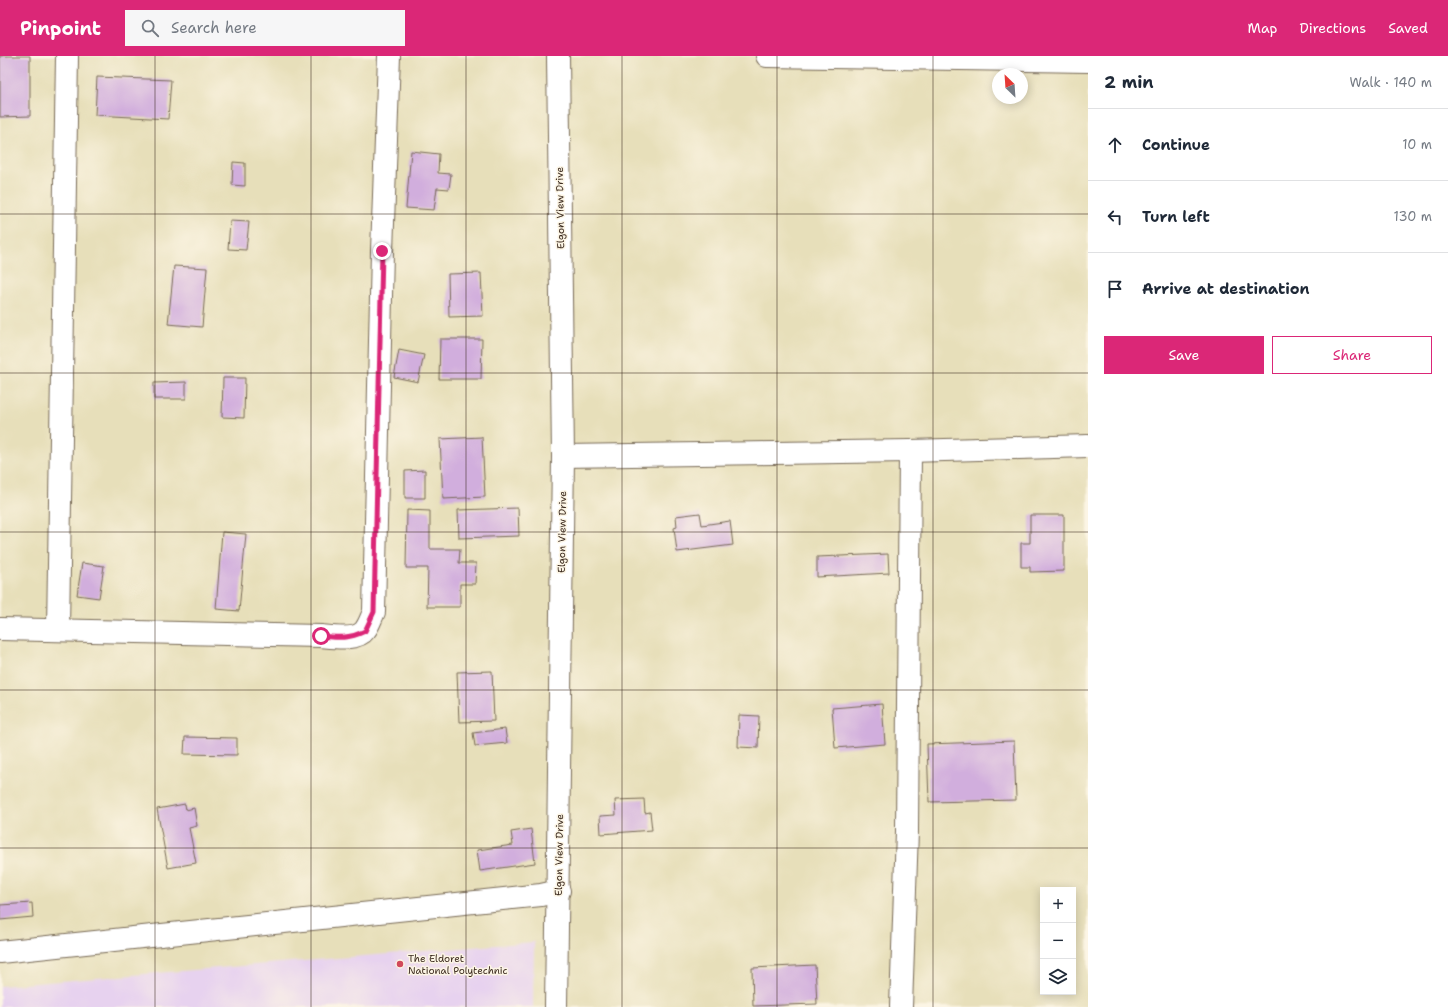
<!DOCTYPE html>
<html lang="en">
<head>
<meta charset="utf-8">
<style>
	body { margin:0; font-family:"Shantell Sans",sans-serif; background:#f6f6f7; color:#1f2937 }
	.controls { position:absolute; right:12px; bottom:12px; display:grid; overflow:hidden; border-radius:0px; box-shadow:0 2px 10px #0003 }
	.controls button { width:36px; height:36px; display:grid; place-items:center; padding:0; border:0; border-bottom:1px solid #e0e1e3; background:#fff; color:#1f2937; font:20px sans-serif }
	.compass { position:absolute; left:992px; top:12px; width:36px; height:36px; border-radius:50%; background:#fff; box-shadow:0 2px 10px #0003; rotate:335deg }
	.stop { position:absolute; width:12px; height:12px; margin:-9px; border:3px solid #db2777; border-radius:50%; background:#fff }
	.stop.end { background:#db2777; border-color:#fff; box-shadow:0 1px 4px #0008 }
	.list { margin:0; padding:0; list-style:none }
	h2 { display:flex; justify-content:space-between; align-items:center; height:52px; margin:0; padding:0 16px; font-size:17px }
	h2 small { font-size:13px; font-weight:400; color:#747a83 }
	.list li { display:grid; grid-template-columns:26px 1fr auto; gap:12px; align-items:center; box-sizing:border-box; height:72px; padding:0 16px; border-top:1px solid #e0e1e3 }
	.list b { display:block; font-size:15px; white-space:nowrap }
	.list em { font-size:13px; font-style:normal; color:#747a83 }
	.actions { display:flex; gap:8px; padding:12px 16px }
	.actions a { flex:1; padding:9px 0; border:1px solid #db2777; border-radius:0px; text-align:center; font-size:14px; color:#db2777 }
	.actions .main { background:#db2777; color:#fff }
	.icon { flex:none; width:22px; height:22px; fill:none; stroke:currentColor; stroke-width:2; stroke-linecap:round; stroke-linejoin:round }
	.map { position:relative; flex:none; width:1088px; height:951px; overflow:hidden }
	header { display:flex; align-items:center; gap:24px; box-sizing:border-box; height:56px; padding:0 20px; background:#db2777; color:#fff }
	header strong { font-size:19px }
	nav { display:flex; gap:22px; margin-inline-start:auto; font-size:14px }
	.search { width:280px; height:36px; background:#f6f6f7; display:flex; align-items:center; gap:10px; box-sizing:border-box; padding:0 14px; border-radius:0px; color:#747a83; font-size:15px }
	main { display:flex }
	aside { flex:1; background:#fff }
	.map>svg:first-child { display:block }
	.built { fill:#e7d2ef }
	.building { fill:#d1aedd }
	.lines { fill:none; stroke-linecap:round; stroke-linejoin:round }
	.minor-casing { stroke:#776955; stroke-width:24 }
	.minor { stroke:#fff; stroke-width:22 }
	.route { stroke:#db2777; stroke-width:5 }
	.grid { fill:none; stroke:#3b2a1e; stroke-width:1; stroke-opacity:0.55 }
	.poi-dot { fill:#d1495b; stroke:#fcf5e5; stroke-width:1.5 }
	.labels { text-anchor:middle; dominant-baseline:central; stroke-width:3; stroke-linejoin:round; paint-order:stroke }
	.street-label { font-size:10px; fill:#3b2a1e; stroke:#fcf5e5 }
	.poi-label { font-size:10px; fill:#3b2a1e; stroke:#fcf5e5; text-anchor:start }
</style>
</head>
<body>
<header>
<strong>Pinpoint</strong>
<div class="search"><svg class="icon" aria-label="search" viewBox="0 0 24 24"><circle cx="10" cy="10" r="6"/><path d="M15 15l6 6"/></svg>Search here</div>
<nav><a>Map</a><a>Directions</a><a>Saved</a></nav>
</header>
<main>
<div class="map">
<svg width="1088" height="951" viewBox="0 0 1088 951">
	<rect width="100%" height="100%" fill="#fcf5e5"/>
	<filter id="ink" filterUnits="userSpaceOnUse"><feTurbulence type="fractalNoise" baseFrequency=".025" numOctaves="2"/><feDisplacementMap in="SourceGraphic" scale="8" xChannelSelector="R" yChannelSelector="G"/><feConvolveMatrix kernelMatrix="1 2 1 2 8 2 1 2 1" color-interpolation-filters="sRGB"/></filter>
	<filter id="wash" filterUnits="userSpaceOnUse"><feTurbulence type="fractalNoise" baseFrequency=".012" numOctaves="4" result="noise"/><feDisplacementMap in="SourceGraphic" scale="16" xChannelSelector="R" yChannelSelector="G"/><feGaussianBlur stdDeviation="0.9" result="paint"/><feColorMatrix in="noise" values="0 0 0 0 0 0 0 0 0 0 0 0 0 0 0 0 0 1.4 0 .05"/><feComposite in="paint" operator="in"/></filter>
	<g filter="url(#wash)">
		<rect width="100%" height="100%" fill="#e7dfba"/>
		<polygon class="built" points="534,886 533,951 0,951 0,930"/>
		<g id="blocks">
			<g class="building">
				<polygon points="0,0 30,0 30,60 0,61"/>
				<polygon points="97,21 171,24 168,63 95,59"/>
				<polygon points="411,95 439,98 438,117 451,118 449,133 437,132 434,154 406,152"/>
				<polygon points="233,106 245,107 245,130 232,129"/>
				<polygon points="230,165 249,166 246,194 228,193"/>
				<polygon points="174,210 207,212 202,271 168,268"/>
				<polygon points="481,217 483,260 449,261 448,218"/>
				<polygon points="440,283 482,283 481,323 439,323"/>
				<polygon points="399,294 424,299 418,326 394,321"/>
				<polygon points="223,322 245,322 244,362 222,361"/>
				<polygon points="186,326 186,343 154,343 154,327"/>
				<polygon points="482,381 485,441 443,443 440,383"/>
				<polygon points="425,414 425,442 405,442 405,415"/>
				<polygon points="518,452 519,480 459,482 458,454"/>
				<polygon points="407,454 430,455 430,493 460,493 459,507 476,507 475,528 460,528 460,551 427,551 428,512 406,512"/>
				<polygon points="700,457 702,469 730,465 733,489 677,496 674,472 677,471 676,460"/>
				<polygon points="1030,459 1064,459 1064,515 1030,516 1030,511 1021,511 1021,487 1030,487"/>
				<polygon points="222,476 246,478 239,555 216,553"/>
				<polygon points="888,498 889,517 817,521 817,501"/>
				<polygon points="82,507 104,510 99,542 77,539"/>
				<polygon points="492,615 494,665 459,666 457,616"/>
				<polygon points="882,648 885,688 835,692 832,652"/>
				<polygon points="739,659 759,660 758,692 738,691"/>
				<polygon points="505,673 507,687 475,690 473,677"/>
				<polygon points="185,681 237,682 237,699 184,698"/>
				<polygon points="1014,685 1016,744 929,746 927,688"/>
				<polygon points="644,743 645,757 650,756 652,774 601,778 600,760 616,759 615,744"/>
				<polygon points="185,748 186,754 194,752 197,770 189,772 196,807 168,812 157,753"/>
				<polygon points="531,773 535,807 480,815 477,794 513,789 511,776"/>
				<polygon points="32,847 33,861 0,864 0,849"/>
				<polygon points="815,909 817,948 753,950 752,912"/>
			</g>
		</g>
	</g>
	<g filter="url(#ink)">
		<use href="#blocks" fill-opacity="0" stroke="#776955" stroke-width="1"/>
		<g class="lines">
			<g class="minor-casing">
				<g id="minor">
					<polyline points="767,0 1088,5"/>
					<polyline points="563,400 910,395 1088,390"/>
					<path d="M0,573L321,580C333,581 357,585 365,574C369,569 371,562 374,556L382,195L389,0"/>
					<polyline points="58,573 67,0"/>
					<polyline points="0,896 541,839 559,835"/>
					<polyline points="556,951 563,400 558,0"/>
					<polyline points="901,951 907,775 910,395"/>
				</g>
			</g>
			<use href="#minor" class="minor"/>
		</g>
	</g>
	<g class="lines" filter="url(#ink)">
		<path class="route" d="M321,580C338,582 349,583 365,575L374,556L382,195"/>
	</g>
	<path class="grid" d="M155,0V951M311,0V951M466,0V951M622,0V951M777,0V951M933,0V951M0,158H1088M0,317H1088M0,476H1088M0,634H1088M0,792H1088"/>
	<circle class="poi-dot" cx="400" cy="908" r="4"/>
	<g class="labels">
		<g class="street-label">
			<text transform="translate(560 152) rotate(-91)">Elgon View Drive</text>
			<text transform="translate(562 476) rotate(-89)">Elgon View Drive</text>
			<text transform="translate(559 799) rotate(-89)">Elgon View Drive</text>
		</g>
		<g class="poi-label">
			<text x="408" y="902">The Eldoret<tspan x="408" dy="12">National Polytechnic</tspan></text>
		</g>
	</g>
</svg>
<div class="controls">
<button>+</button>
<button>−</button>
<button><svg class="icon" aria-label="layers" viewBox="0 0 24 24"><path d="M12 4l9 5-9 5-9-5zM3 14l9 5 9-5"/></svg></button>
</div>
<svg class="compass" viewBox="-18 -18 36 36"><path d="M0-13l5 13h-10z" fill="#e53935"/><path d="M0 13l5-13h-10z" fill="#747a83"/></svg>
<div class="stop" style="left:321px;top:580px"></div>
<div class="stop end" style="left:382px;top:195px"></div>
</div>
<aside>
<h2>2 min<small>Walk · 140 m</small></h2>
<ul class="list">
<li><svg class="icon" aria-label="ahead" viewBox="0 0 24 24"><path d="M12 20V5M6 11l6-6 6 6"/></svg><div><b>Continue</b></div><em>10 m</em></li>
<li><svg class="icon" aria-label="left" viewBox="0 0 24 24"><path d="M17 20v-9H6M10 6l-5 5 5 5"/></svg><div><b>Turn left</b></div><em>130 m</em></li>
<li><svg class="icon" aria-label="arrive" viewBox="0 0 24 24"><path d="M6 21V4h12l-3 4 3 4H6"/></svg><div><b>Arrive at destination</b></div></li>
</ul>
<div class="actions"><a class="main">Save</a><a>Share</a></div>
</aside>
</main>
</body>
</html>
